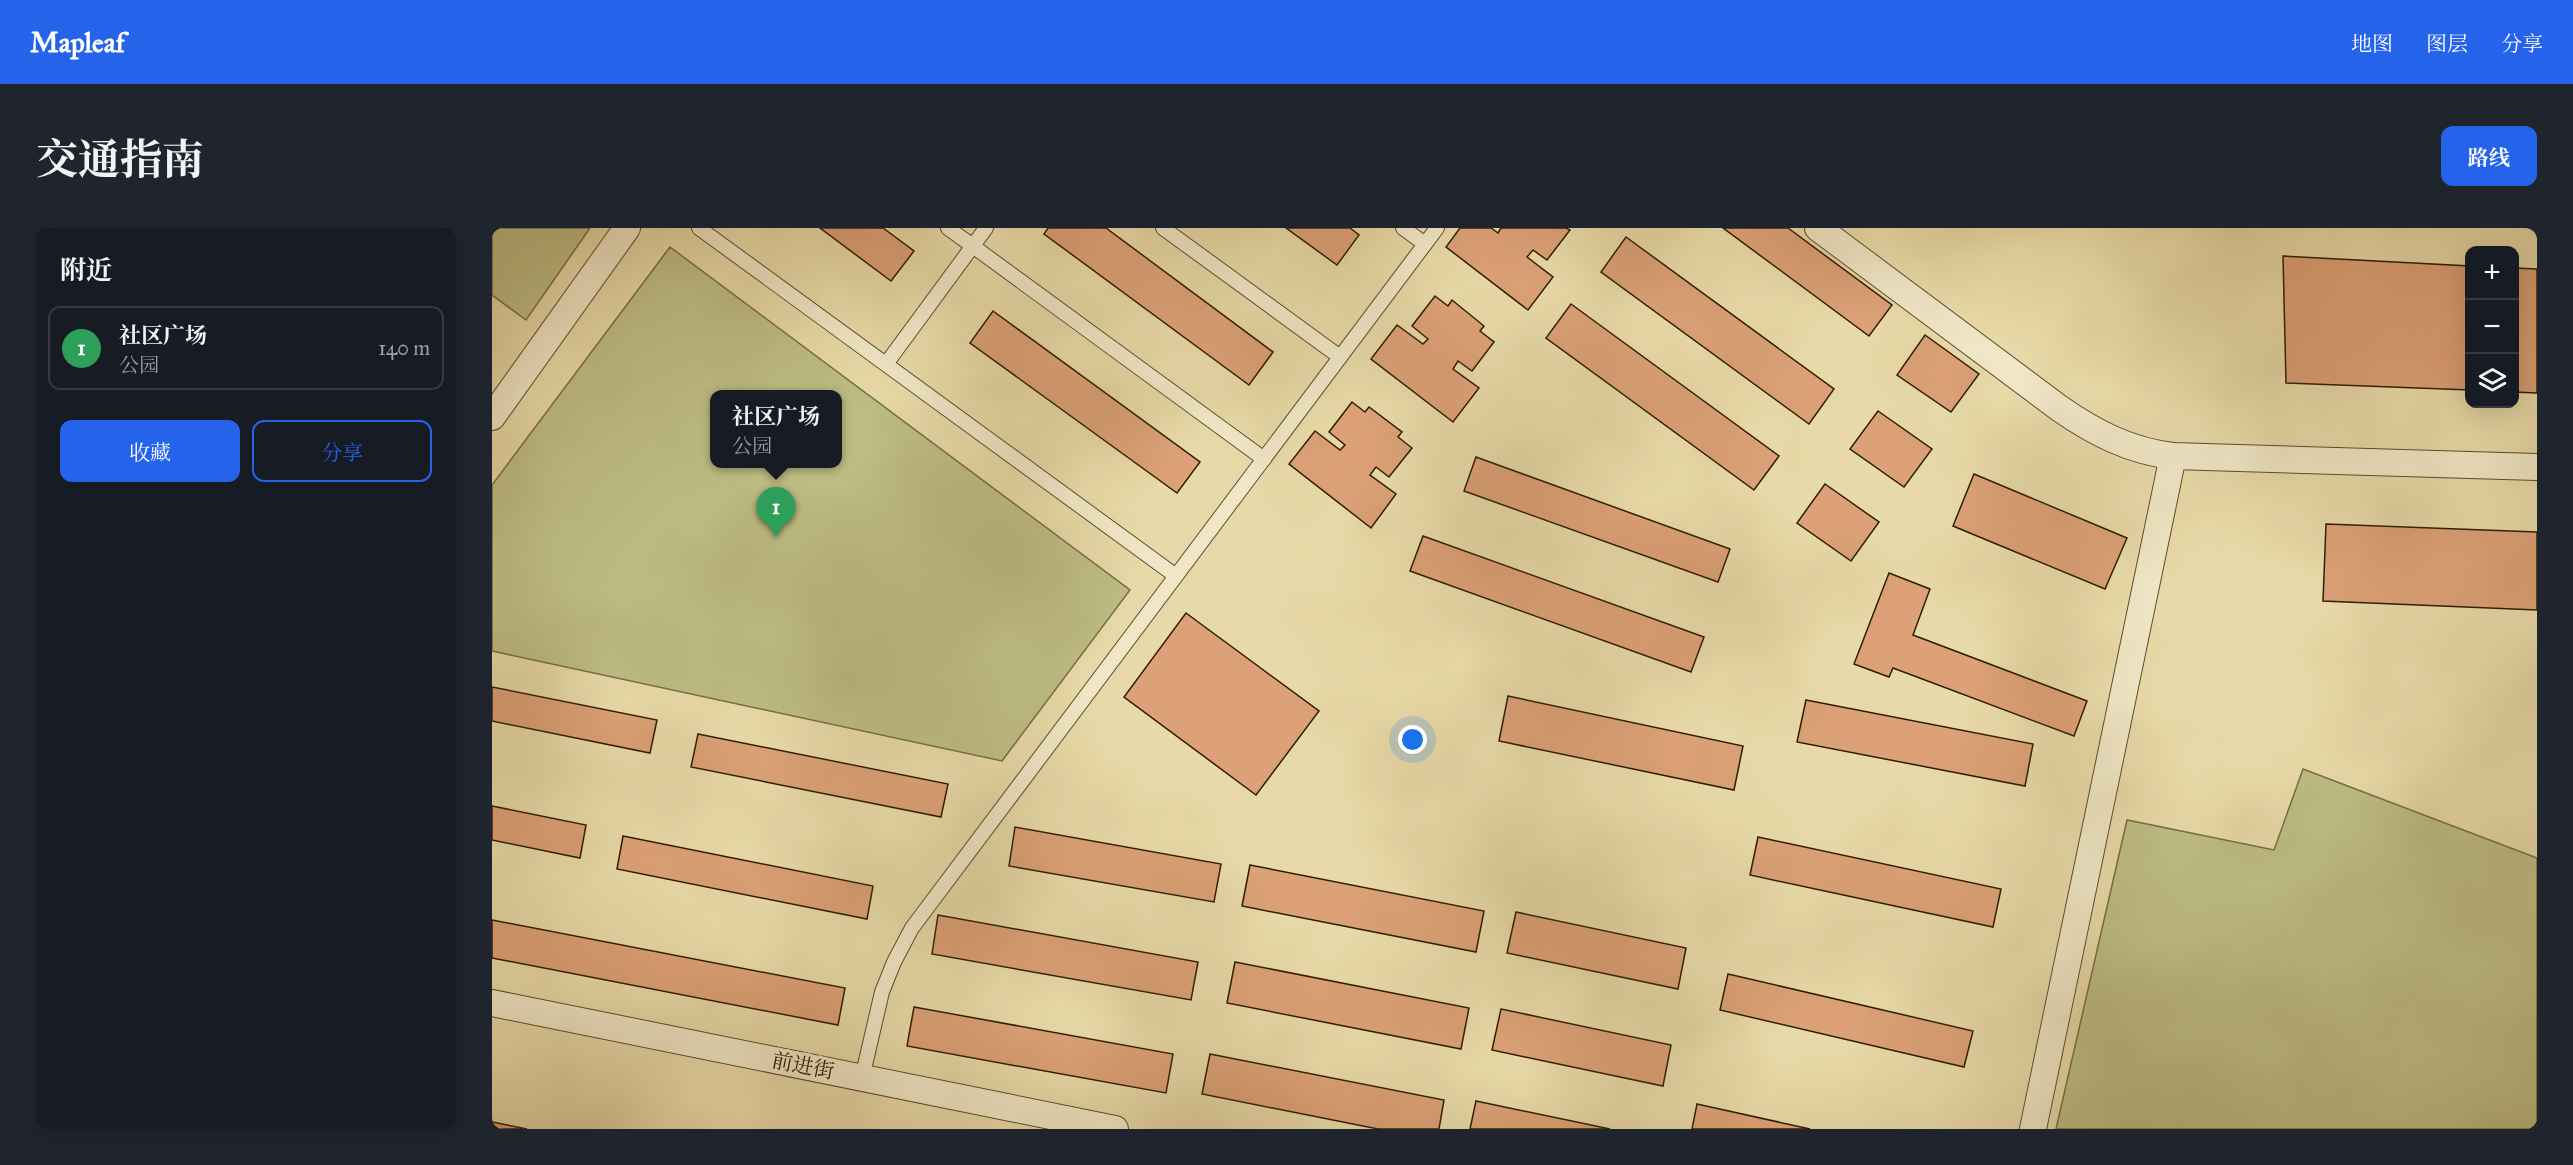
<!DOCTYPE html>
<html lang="zh">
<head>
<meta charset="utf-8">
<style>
	body { margin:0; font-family:"IM FELL Great Primer","Noto Serif SC",serif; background:#20242c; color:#f1f3f6 }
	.controls { position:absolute; right:18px; top:18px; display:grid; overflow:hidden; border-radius:12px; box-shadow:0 6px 24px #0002 }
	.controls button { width:54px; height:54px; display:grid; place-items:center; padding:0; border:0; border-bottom:2px solid #363941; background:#171b24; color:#f1f3f6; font:30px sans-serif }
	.you { position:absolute; left:921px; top:512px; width:21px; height:21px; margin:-15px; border:4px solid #fff; border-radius:50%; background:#1a73e8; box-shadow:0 0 0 9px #1a73e833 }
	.badge { display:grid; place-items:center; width:39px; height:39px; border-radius:50%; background:#2563eb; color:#fff; font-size:20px; font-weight:700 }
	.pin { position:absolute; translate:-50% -50px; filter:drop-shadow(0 2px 3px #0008) }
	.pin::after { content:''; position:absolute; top:32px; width:21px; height:18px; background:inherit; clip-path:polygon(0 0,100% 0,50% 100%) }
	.popup { position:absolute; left:218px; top:162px; width:132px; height:78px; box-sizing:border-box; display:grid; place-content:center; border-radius:12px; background:#171b24; filter:drop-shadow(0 2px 4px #0005); font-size:20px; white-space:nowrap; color:#9ea1a6 }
	.popup b { font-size:22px; color:#f1f3f6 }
	.popup::after { content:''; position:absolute; left:50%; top:100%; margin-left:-12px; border:12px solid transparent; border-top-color:#171b24 }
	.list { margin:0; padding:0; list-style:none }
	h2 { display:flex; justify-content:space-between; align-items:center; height:78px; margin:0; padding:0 24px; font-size:26px }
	h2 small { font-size:20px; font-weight:400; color:#9ea1a6 }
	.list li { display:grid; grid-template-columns:39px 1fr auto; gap:18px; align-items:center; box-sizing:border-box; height:84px; margin:0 12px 12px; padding:0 12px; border:2px solid #363941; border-radius:12px }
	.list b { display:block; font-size:22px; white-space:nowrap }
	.list p { margin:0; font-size:20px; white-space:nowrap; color:#9ea1a6 }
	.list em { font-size:20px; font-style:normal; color:#9ea1a6 }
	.actions { display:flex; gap:12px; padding:18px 24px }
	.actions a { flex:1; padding:14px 0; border:2px solid #2563eb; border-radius:12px; text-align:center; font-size:21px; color:#2563eb }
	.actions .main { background:#2563eb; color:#fff }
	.icon { flex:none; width:33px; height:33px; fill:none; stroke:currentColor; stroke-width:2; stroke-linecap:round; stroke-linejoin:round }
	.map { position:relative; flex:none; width:2045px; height:901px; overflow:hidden; border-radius:12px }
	header { display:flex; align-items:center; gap:36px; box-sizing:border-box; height:84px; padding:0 30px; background:#2563eb; color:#fff }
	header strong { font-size:28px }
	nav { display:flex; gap:33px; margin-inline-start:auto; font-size:21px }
	.intro { display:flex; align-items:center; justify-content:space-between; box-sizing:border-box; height:144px; padding:0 36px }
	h1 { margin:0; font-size:42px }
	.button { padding:15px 27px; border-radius:12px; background:#2563eb; color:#fff; font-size:21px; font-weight:700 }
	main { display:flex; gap:36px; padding:0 36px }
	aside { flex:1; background:#171b24; border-radius:12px; box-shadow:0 6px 24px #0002 }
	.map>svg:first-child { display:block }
	.green { fill:#bdbd83; stroke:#756d44; stroke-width:1.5; fill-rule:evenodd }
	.building { fill:#dca176; stroke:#2d1d04; stroke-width:1.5 }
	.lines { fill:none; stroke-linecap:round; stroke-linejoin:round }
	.lane-casing { stroke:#5c4c2d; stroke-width:16 }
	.street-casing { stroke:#5c4c2d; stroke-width:28 }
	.lane { stroke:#f0e7c6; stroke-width:14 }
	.street { stroke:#f0e7c6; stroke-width:26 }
	.labels { text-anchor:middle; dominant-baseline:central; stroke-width:6; stroke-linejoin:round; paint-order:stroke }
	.street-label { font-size:21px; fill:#2d1d04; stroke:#f0e7c6 }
</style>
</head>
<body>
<header>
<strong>Mapleaf</strong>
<nav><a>地图</a><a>图层</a><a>分享</a></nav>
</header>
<div class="intro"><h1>交通指南</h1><a class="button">路线</a></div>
<main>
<aside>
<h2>附近<small></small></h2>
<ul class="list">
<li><span class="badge" style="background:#2e9e5b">1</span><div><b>社区广场</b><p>公园</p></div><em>140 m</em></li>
</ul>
<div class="actions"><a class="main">收藏</a><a>分享</a></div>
</aside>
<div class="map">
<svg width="2045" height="901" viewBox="0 0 2045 901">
	<rect width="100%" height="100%" fill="#e8daa8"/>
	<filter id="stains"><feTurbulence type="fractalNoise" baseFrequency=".00333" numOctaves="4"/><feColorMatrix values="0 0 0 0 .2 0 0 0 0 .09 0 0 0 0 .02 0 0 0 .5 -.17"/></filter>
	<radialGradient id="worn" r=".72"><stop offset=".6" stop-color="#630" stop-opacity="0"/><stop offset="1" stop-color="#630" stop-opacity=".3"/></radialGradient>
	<g class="green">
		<polygon points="0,0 98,0 34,92 0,67"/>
		<path d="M178,19L638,362L510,533L0,423V257ZM346,166V236H222V166Z"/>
		<polygon points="1811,541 2045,630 2045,901 1564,901 1635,592 1782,622"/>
	</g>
	<g class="building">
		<polygon points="328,0 391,0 422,23 399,53"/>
		<polygon points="556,0 614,0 781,124 757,157 552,6"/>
		<polygon points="794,0 858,0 867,7 845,37"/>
		<polygon points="968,0 999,0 1006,5 1009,0 1074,0 1078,2 1055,32 1041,22 1035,29 1061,49 1036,82 954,19"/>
		<polygon points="1231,0 1296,0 1400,77 1377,108"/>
		<polygon points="1134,9 1342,161 1317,196 1109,44"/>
		<polygon points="1791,28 1978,38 1978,162 1794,155"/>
		<polygon points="2022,40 2045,41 2045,165 2022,164"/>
		<polygon points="943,68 956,78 960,72 992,98 988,103 1002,114 980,143 966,133 961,141 987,160 961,194 879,131 905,97 931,116 936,111 920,98"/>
		<polygon points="1079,76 1287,228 1262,262 1054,110"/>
		<polygon points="501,83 708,234 685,265 478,115"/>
		<polygon points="1433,107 1487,146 1459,184 1405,147"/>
		<polygon points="860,174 873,184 877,179 910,204 906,209 920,220 897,249 884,239 878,247 904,266 879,300 797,236 823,203 848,222 853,217 837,204"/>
		<polygon points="1386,183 1440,221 1412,259 1358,221"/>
		<polygon points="984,229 1238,321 1226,354 972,263"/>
		<polygon points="1482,246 1635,310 1613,361 1461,298"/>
		<polygon points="1333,256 1387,294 1359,333 1305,295"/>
		<polygon points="1834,296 2045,304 2045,382 1831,373"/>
		<polygon points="931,308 1212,409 1199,444 918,343"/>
		<polygon points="1397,345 1438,361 1421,407 1595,473 1582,508 1401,440 1397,449 1362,436"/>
		<polygon points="694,385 827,483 764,567 632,469"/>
		<polygon points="0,459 165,492 158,525 0,493"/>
		<polygon points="1016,468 1251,518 1242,562 1007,513"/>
		<polygon points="1314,472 1541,516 1533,558 1305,514"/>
		<polygon points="206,506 456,556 449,589 199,539"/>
		<polygon points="0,578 94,597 88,630 0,612"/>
		<polygon points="523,599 729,636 722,674 517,638"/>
		<polygon points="131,608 381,658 375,691 125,641"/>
		<polygon points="1266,609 1509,661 1501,699 1258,647"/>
		<polygon points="758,637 992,683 984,724 750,678"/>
		<polygon points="1024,684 1194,720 1186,761 1015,725"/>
		<polygon points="446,687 706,734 699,772 440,726"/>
		<polygon points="0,692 353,760 346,797 0,730"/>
		<polygon points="743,734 977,780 969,821 735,775"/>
		<polygon points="1236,746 1481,803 1472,839 1228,782"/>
		<polygon points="422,779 681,826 674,865 415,818"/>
		<polygon points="1009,781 1179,817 1171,858 1000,822"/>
		<polygon points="718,826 952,872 947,901 886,901 710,866"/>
		<polygon points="984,873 1118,901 978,901"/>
		<polygon points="1205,876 1318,901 1200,901"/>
		<polygon points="0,894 35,901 0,901"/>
	</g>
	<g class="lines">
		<g class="lane-casing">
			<g id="lane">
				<polyline points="207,0 684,348"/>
				<polyline points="456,0 772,231"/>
				<polyline points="671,0 848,129"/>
				<polyline points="911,0 933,16"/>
				<polyline points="394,136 494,0"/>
				<polyline points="370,850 390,764 402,734 420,700 945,0"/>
			</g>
		</g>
		<g class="street-casing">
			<g id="street">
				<path d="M1326,0L1567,180C1603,205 1638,223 1681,228L2045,239"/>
				<polyline points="0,189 135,0"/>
				<polyline points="0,775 623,901"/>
				<polyline points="1541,901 1681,228"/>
			</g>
		</g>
		<use href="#lane" class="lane"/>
		<use href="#street" class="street"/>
	</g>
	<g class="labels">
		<g class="street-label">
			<text transform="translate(311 838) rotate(11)">前进街</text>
		</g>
	</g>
	<rect width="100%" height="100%" filter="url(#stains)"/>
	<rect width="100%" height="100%" fill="url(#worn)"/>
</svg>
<div class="controls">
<button>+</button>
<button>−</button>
<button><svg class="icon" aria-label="layers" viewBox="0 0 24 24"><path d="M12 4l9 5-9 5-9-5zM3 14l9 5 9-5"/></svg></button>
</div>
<div class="you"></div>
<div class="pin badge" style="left:284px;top:309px;background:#2e9e5b">1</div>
<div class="popup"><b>社区广场</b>公园</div>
</div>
</main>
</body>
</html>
